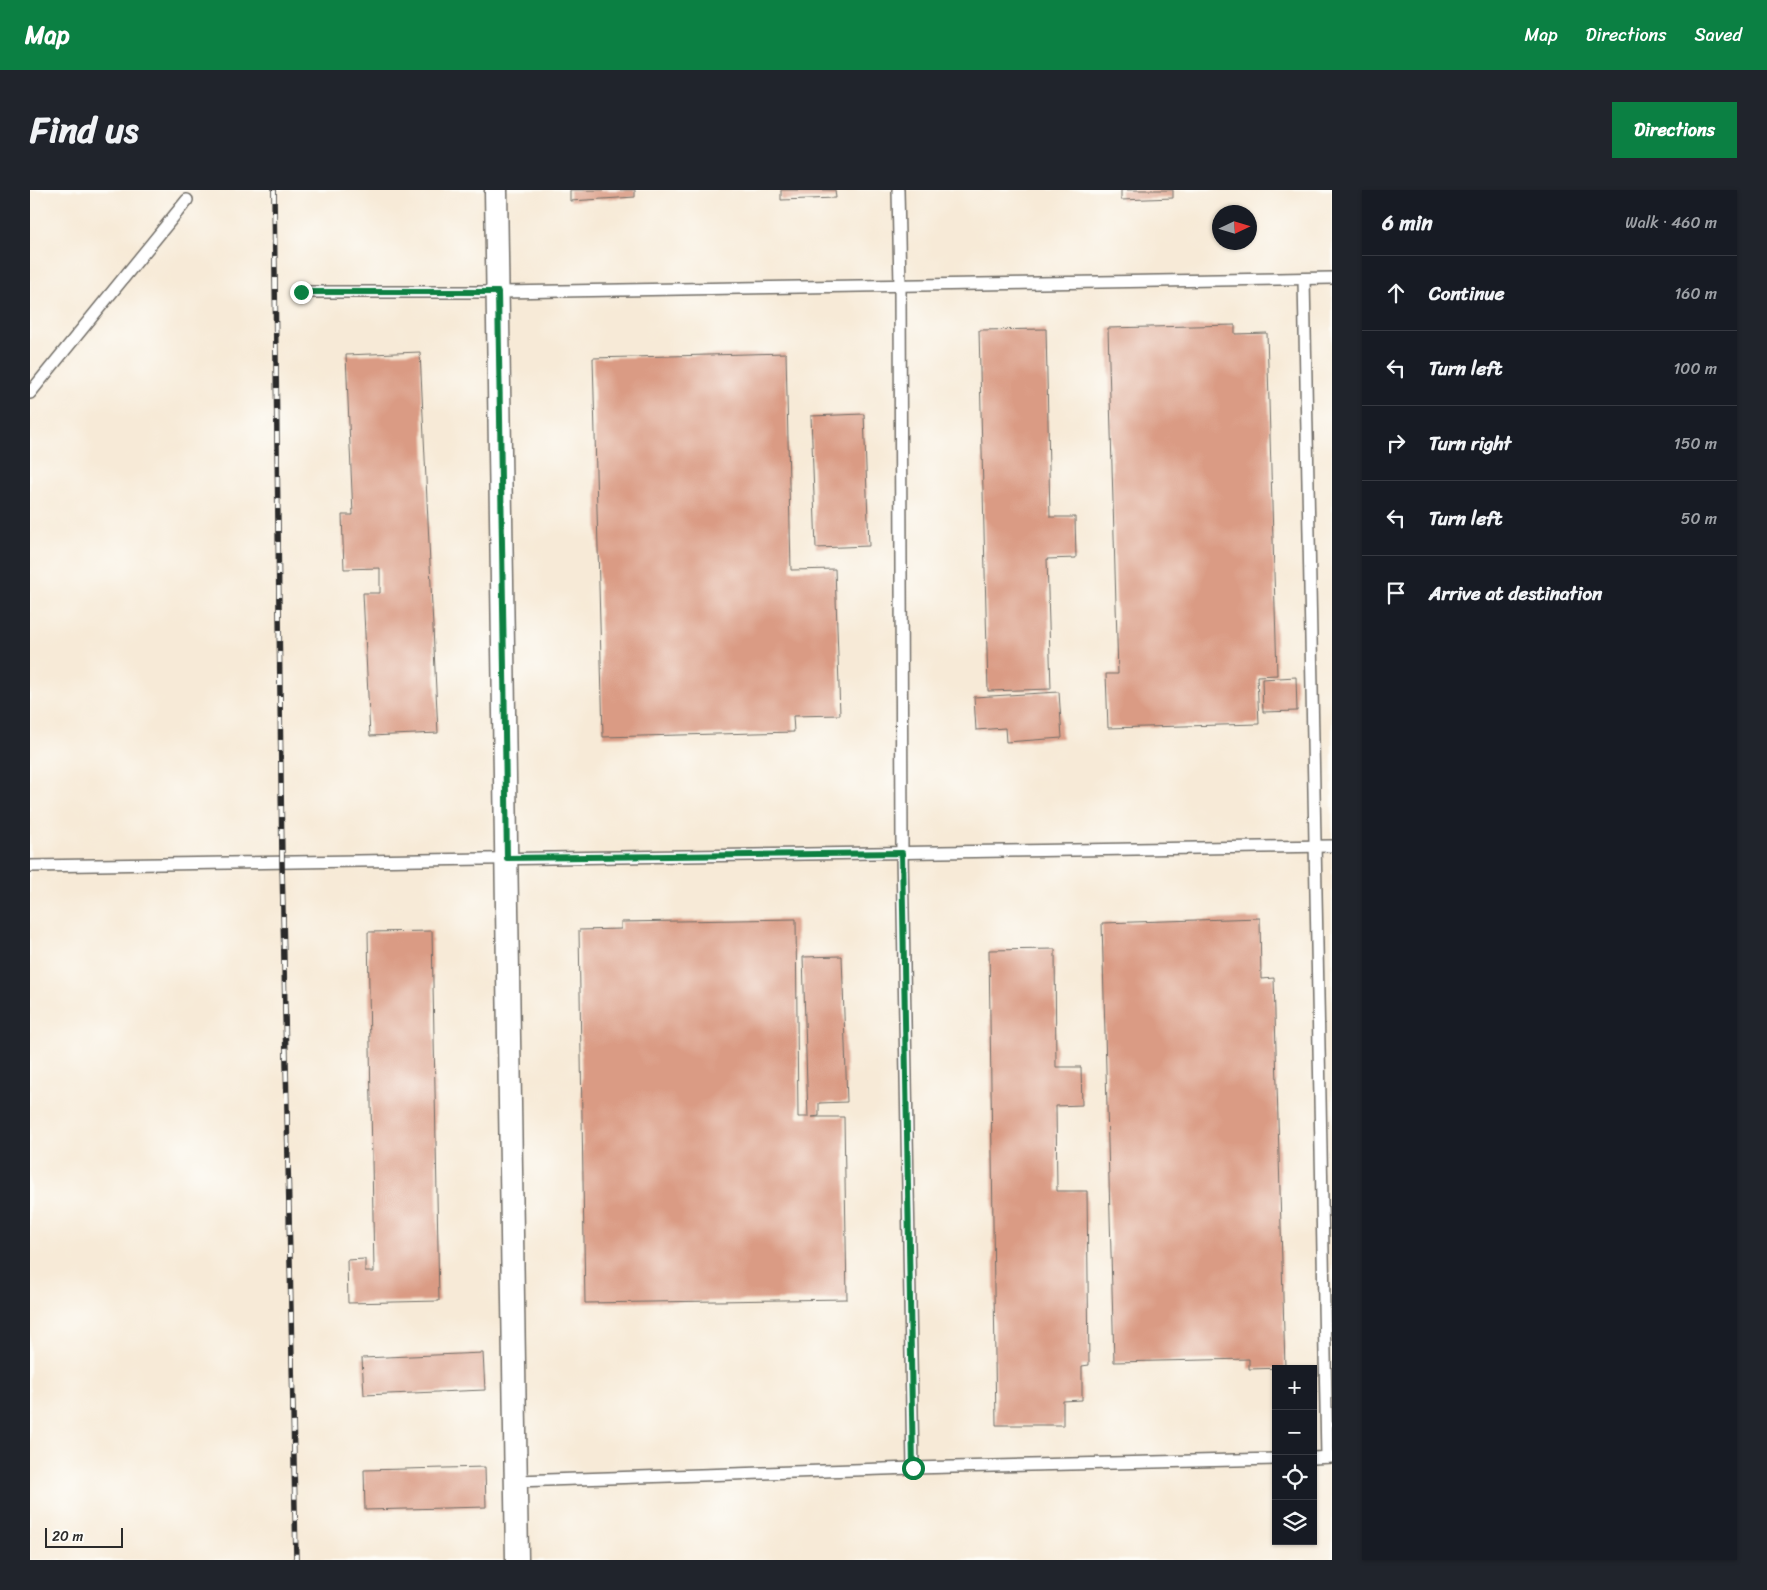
<!DOCTYPE html>
<html lang="en">
<head>
<meta charset="utf-8">
<style>
	body { margin:0; font-family:Sriracha,sans-serif; background:#20242c; color:#f1f3f6 }
	.controls { position:absolute; right:15px; bottom:15px; display:grid; overflow:hidden; border-radius:0px; box-shadow:0 1px 4px #0004 }
	.controls button { width:45px; height:45px; display:grid; place-items:center; padding:0; border:0; border-bottom:1px solid #363941; background:#171b24; color:#f1f3f6; font:25px sans-serif }
	.compass { position:absolute; left:1182px; top:15px; width:45px; height:45px; border-radius:50%; background:#171b24; box-shadow:0 1px 4px #0004; rotate:86deg }
	.scale { position:absolute; left:15px; bottom:12px; width:78px; box-sizing:border-box; padding-left:5px; border:2px solid #2b2b2b; border-top:0; font-size:14px; line-height:18px; white-space:nowrap; color:#2b2b2b; -webkit-text-stroke:4px #fdfcf7; paint-order:stroke }
	.stop { position:absolute; width:15px; height:15px; margin:-11px; border:4px solid #0b8043; border-radius:50%; background:#fff }
	.stop.end { background:#0b8043; border-color:#fff; box-shadow:0 1px 5px #0008 }
	.list { margin:0; padding:0; list-style:none }
	h2 { display:flex; justify-content:space-between; align-items:center; height:65px; margin:0; padding:0 20px; font-size:21px }
	h2 small { font-size:16px; font-weight:400; color:#9ea1a6 }
	.list li { display:grid; grid-template-columns:32px 1fr auto; gap:15px; align-items:center; box-sizing:border-box; height:75px; padding:0 20px; border-top:1px solid #363941 }
	.list b { display:block; font-size:19px; white-space:nowrap }
	.list em { font-size:16px; font-style:normal; color:#9ea1a6 }
	.icon { flex:none; width:28px; height:28px; fill:none; stroke:currentColor; stroke-width:2; stroke-linecap:round; stroke-linejoin:round }
	.map { position:relative; flex:none; width:1302px; height:1370px; overflow:hidden; border-radius:0px }
	header { display:flex; align-items:center; gap:30px; box-sizing:border-box; height:70px; padding:0 25px; background:#0b8043; color:#fff }
	header strong { font-size:24px }
	nav { display:flex; gap:28px; margin-inline-start:auto; font-size:18px }
	.intro { display:flex; align-items:center; justify-content:space-between; box-sizing:border-box; height:120px; padding:0 30px }
	h1 { margin:0; font-size:35px }
	.button { padding:12px 22px; border-radius:0px; background:#0b8043; color:#fff; font-size:18px; font-weight:700 }
	main { display:flex; gap:30px; padding:0 30px }
	aside { flex:1; background:#171b24; border-radius:0px; box-shadow:0 1px 4px #0004 }
	.map>svg:first-child { display:block }
	.building { fill:#da9b84 }
	.lines { fill:none; stroke-linecap:round; stroke-linejoin:round }
	.lane-casing { stroke:#726e67; stroke-width:14 }
	.street-casing { stroke:#726e67; stroke-width:25 }
	.lane { stroke:#fff; stroke-width:11 }
	.street { stroke:#fff; stroke-width:22 }
	.rail-casing { stroke:#2b2b2b; stroke-width:5.5 }
	.rail { stroke:#fdfcf7; stroke-width:4; stroke-dasharray:11; stroke-linecap:butt }
	.route { stroke:#0b8043; stroke-width:6 }
</style>
</head>
<body>
<header>
<strong>Map</strong>
<nav><a>Map</a><a>Directions</a><a>Saved</a></nav>
</header>
<div class="intro"><h1>Find us</h1><a class="button">Directions</a></div>
<main>
<div class="map">
<svg width="1302" height="1370" viewBox="0 0 1302 1370">
	<rect width="100%" height="100%" fill="#fdfcf7"/>
	<filter id="ink" filterUnits="userSpaceOnUse"><feTurbulence type="fractalNoise" baseFrequency=".02" numOctaves="2"/><feDisplacementMap in="SourceGraphic" scale="10" xChannelSelector="R" yChannelSelector="G"/><feConvolveMatrix kernelMatrix="1 2 1 2 8 2 1 2 1" color-interpolation-filters="sRGB"/></filter>
	<filter id="wash" filterUnits="userSpaceOnUse"><feTurbulence type="fractalNoise" baseFrequency=".0096" numOctaves="4" result="noise"/><feDisplacementMap in="SourceGraphic" scale="20" xChannelSelector="R" yChannelSelector="G"/><feGaussianBlur stdDeviation="1.12" result="paint"/><feColorMatrix in="noise" values="0 0 0 0 0 0 0 0 0 0 0 0 0 0 0 0 0 1.4 0 .05"/><feComposite in="paint" operator="in"/></filter>
	<g filter="url(#wash)">
		<rect width="100%" height="100%" fill="#f7ead7"/>
		<g id="blocks">
			<g class="building">
				<polygon points="540,0 605,0 605,7 540,11"/>
				<polygon points="751,0 805,0 806,8 751,10"/>
				<polygon points="1091,0 1143,0 1143,8 1091,10"/>
				<polygon points="1205,135 1205,144 1237,143 1247,485 1227,486 1229,534 1078,538 1076,484 1088,484 1078,138"/>
				<polygon points="1016,139 1020,327 1045,327 1046,368 1017,369 1021,499 958,501 949,140"/>
				<polygon points="390,162 408,543 340,546 333,403 350,403 350,378 314,379 312,325 323,325 316,165"/>
				<polygon points="756,163 761,380 805,379 810,525 763,526 764,542 573,547 563,168"/>
				<polygon points="834,224 839,356 786,358 781,226"/>
				<polygon points="1266,487 1267,521 1233,522 1232,489"/>
				<polygon points="1029,502 1032,548 976,552 975,538 946,540 944,507"/>
				<polygon points="1230,728 1231,789 1244,788 1255,1178 1219,1179 1219,1169 1084,1172 1072,733"/>
				<polygon points="766,729 768,927 778,927 773,767 812,766 817,912 789,913 789,926 782,927 814,927 817,1109 555,1113 549,740 591,739 591,732"/>
				<polygon points="402,741 409,1111 318,1113 317,1070 335,1069 335,1082 344,1082 338,742"/>
				<polygon points="1025,759 1026,877 1051,877 1052,915 1026,916 1027,1001 1057,1001 1059,1175 1052,1176 1052,1210 1033,1211 1033,1235 966,1235 959,760"/>
				<polygon points="453,1163 455,1200 334,1205 332,1168"/>
				<polygon points="455,1277 456,1317 335,1320 334,1280"/>
			</g>
		</g>
	</g>
	<g filter="url(#ink)">
		<use href="#blocks" fill-opacity="0" stroke="#726e67" stroke-width="1"/>
		<g class="lines">
			<g class="lane-casing">
				<g id="lane">
					<polyline points="868,0 870,96 872,663 883,1278"/>
					<polyline points="1274,89 1297,1267"/>
					<polyline points="271,102 468,102 1302,88"/>
					<polyline points="0,203 157,10"/>
					<polyline points="0,676 1302,656"/>
					<polyline points="1283,1268 1302,1267"/>
					<polyline points="486,1291 883,1278 1246,1269"/>
				</g>
			</g>
			<g class="street-casing">
				<polyline id="street" points="466,0 487,1370"/>
			</g>
			<use href="#lane" class="lane"/>
			<use href="#street" class="street"/>
			<g class="rail-casing">
				<polyline id="rail" points="244,0 252,672 266,1370"/>
			</g>
			<use href="#rail" class="rail"/>
		</g>
	</g>
	<g class="lines" filter="url(#ink)">
		<polyline class="route" points="271,102 468,102 477,668 872,663 883,1278"/>
	</g>
</svg>
<div class="controls">
<button>+</button>
<button>−</button>
<button><svg class="icon" aria-label="locate" viewBox="0 0 24 24"><circle cx="12" cy="12" r="6"/><path d="M12 2v4M12 18v4M2 12h4M18 12h4"/></svg></button>
<button><svg class="icon" aria-label="layers" viewBox="0 0 24 24"><path d="M12 4l9 5-9 5-9-5zM3 14l9 5 9-5"/></svg></button>
</div>
<svg class="compass" viewBox="-18 -18 36 36"><path d="M0-13l5 13h-10z" fill="#e53935"/><path d="M0 13l5-13h-10z" fill="#9ea1a6"/></svg>
<div class="scale">20 m</div>
<div class="stop" style="left:883px;top:1278px"></div>
<div class="stop end" style="left:271px;top:102px"></div>
</div>
<aside>
<h2>6 min<small>Walk · 460 m</small></h2>
<ul class="list">
<li><svg class="icon" aria-label="ahead" viewBox="0 0 24 24"><path d="M12 20V5M6 11l6-6 6 6"/></svg><div><b>Continue</b></div><em>160 m</em></li>
<li><svg class="icon" aria-label="left" viewBox="0 0 24 24"><path d="M17 20v-9H6M10 6l-5 5 5 5"/></svg><div><b>Turn left</b></div><em>100 m</em></li>
<li><svg class="icon" aria-label="right" viewBox="0 0 24 24"><path d="M7 20v-9h11M14 6l5 5-5 5"/></svg><div><b>Turn right</b></div><em>150 m</em></li>
<li><svg class="icon" aria-label="left" viewBox="0 0 24 24"><path d="M17 20v-9H6M10 6l-5 5 5 5"/></svg><div><b>Turn left</b></div><em>50 m</em></li>
<li><svg class="icon" aria-label="arrive" viewBox="0 0 24 24"><path d="M6 21V4h12l-3 4 3 4H6"/></svg><div><b>Arrive at destination</b></div></li>
</ul>
</aside>
</main>
</body>
</html>
